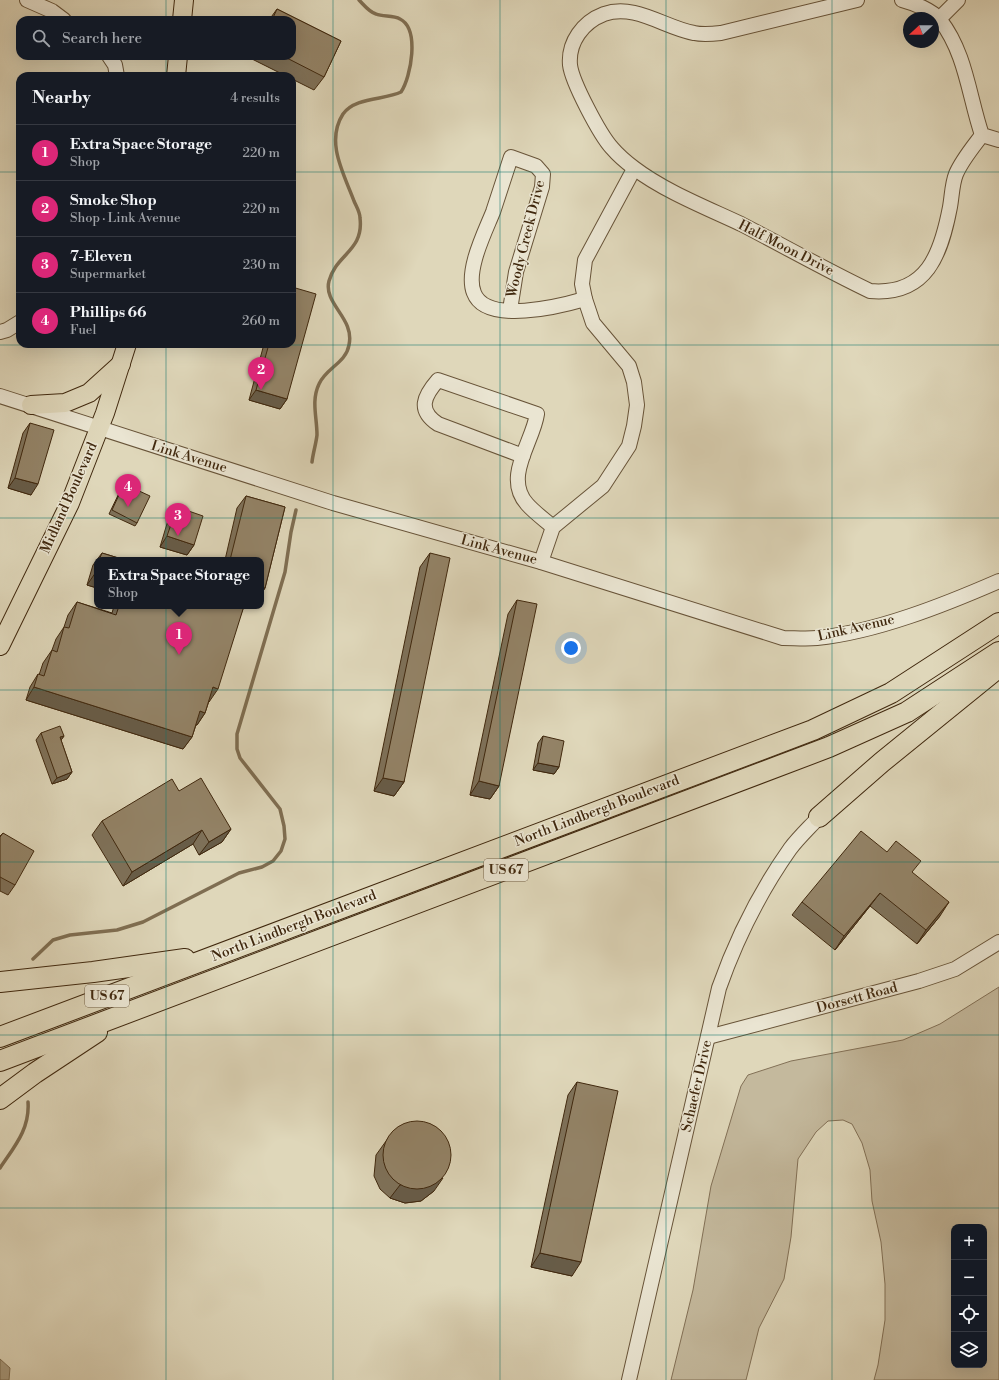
<!DOCTYPE html>
<html lang="en">
<head>
<meta charset="utf-8">
<style>
	body { margin:0; font-family:"Libre Bodoni",serif; background:#20242c; color:#f1f3f6 }
	.controls { position:absolute; right:12px; bottom:12px; display:grid; overflow:hidden; border-radius:8px; box-shadow:0 4px 16px #0002 }
	.controls button { width:36px; height:36px; display:grid; place-items:center; padding:0; border:0; border-bottom:1px solid #363941; background:#171b24; color:#f1f3f6; font:20px sans-serif }
	.compass { position:absolute; left:903px; top:12px; width:36px; height:36px; border-radius:50%; background:#171b24; box-shadow:0 4px 16px #0002; rotate:248deg }
	.you { position:absolute; left:571px; top:648px; width:14px; height:14px; margin:-10px; border:3px solid #fff; border-radius:50%; background:#1a73e8; box-shadow:0 0 0 6px #1a73e833 }
	.badge { display:grid; place-items:center; width:26px; height:26px; border-radius:50%; background:#db2777; color:#fff; font-size:13px; font-weight:700 }
	.pin { position:absolute; translate:-50% -33px; filter:drop-shadow(0 1px 2px #0008) }
	.pin::after { content:''; position:absolute; top:21px; width:14px; height:12px; background:inherit; clip-path:polygon(0 0,100% 0,50% 100%) }
	.popup { position:absolute; left:94px; top:557px; width:170px; height:52px; box-sizing:border-box; display:grid; place-content:center; border-radius:8px; background:#171b24; filter:drop-shadow(0 1px 3px #0005); font-size:13px; white-space:nowrap; color:#9ea1a6 }
	.popup b { font-size:15px; color:#f1f3f6 }
	.popup::after { content:''; position:absolute; left:50%; top:100%; margin-left:-8px; border:8px solid transparent; border-top-color:#171b24 }
	.list { margin:0; padding:0; list-style:none }
	h2 { display:flex; justify-content:space-between; align-items:center; height:52px; margin:0; padding:0 16px; font-size:17px }
	h2 small { font-size:13px; font-weight:400; color:#9ea1a6 }
	.list li { display:grid; grid-template-columns:26px 1fr auto; gap:12px; align-items:center; box-sizing:border-box; height:56px; padding:0 16px; border-top:1px solid #363941 }
	.list b { display:block; font-size:15px; white-space:nowrap }
	.list p { margin:0; font-size:13px; white-space:nowrap; color:#9ea1a6 }
	.list em { font-size:13px; font-style:normal; color:#9ea1a6 }
	.icon { flex:none; width:22px; height:22px; fill:none; stroke:currentColor; stroke-width:2; stroke-linecap:round; stroke-linejoin:round }
	.map { position:relative; flex:none; width:999px; height:1380px; overflow:hidden }
	.search { position:absolute; background:#171b24; box-shadow:0 4px 16px #0002; left:16px; top:16px; width:280px; height:44px; display:flex; align-items:center; gap:10px; box-sizing:border-box; padding:0 14px; border-radius:12px; color:#9ea1a6; font-size:15px }
	.panel { position:absolute; background:#171b24; box-shadow:0 4px 16px #0002; left:16px; top:72px; width:280px; height:276px; border-radius:12px }
	.map>svg:first-child { display:block }
	.green { fill:#c4b99d; stroke:#827056; fill-rule:evenodd }
	.water { fill:#a99c80; stroke:#7f6e52 }
	.lines { fill:none; stroke-linecap:round; stroke-linejoin:round }
	.stream { stroke:#7f6e52; stroke-width:3.5 }
	.minor-casing { stroke:#685439; stroke-width:16 }
	.major-casing { stroke:#40280e; stroke-width:20 }
	.highway-casing { stroke:#40280e; stroke-width:22 }
	.minor { stroke:#eae5d2; stroke-width:14 }
	.major { stroke:#dfd7ba; stroke-width:18 }
	.highway { stroke:#dfd7ba; stroke-width:20 }
	.wall { fill:#7e7159; stroke:#40280e }
	.shaded-wall { fill:#675c48; stroke:#40280e }
	.building { fill:#938367; stroke:#40280e }
	.grid { fill:none; stroke:#0f766e; stroke-width:1; stroke-opacity:0.55 }
	.labels { text-anchor:middle; dominant-baseline:central; stroke-width:3; stroke-linejoin:round; paint-order:stroke }
	.shield { fill:#eae5d2; stroke:#736149; stroke-width:1 }
	.shield-label { font-size:13px; font-weight:bold; fill:#40280e }
	.street-label { font-size:14px; fill:#40280e; stroke:#eae5d2 }
</style>
</head>
<body>
<div class="map">
<svg width="999" height="1380" viewBox="0 0 999 1380">
	<rect width="100%" height="100%" fill="#dfd7ba"/>
	<filter id="stains"><feTurbulence type="fractalNoise" baseFrequency=".005" numOctaves="4"/><feColorMatrix values="0 0 0 0 .2 0 0 0 0 .09 0 0 0 0 .02 0 0 0 .5 -.17"/></filter>
	<radialGradient id="worn" r=".72"><stop offset=".6" stop-color="#630" stop-opacity="0"/><stop offset="1" stop-color="#630" stop-opacity=".3"/></radialGradient>
	<path class="green" d="M999,987V1380H874L878,1365L885,1320V1284L881,1242L872,1201L870,1170L862,1143L852,1124L843,1120L828,1121L816,1132L798,1159L791,1237L784,1279L759,1328L746,1380H671L693,1290L711,1186L741,1086L748,1075L791,1061L903,1040L940,1024ZM954,1227H984V1365H954Z"/>
	<polygon class="water" points="0,1359 10,1368 9,1380 0,1380"/>
	<g class="lines">
		<g class="stream">
			<path d="M312,462C313,453 316,444 317,435C317,417 311,401 319,384C326,368 346,363 349,345C355,318 323,304 329,281C336,254 364,251 360,218C360,212 356,206 354,201C344,174 325,142 343,114C355,97 385,100 401,92C411,77 420,29 400,19C393,15 383,17 376,14C369,12 364,5 359,0"/>
			<polyline points="33,959 53,940 70,935 117,930 143,922 239,873 262,867 273,861 281,851 285,839 284,826 280,809 240,758 237,749 237,734 285,572 291,532 296,510"/>
			<path d="M0,1168C14,1147 30,1129 28,1102"/>
		</g>
		<g class="minor-casing">
			<g id="minor">
				<polyline points="27,0 52,11 64,20"/>
				<path d="M857,0L721,33C712,34 703,35 694,33C665,28 635,3 604,14C583,22 568,42 570,65C572,82 600,135 612,148C618,155 626,162 634,168C664,191 707,208 741,224C784,246 826,270 870,291C927,296 941,254 950,207C952,196 952,184 956,174C962,160 973,147 982,135"/>
				<path d="M902,0C913,3 932,10 940,20C966,53 969,97 982,135L999,140"/>
				<polyline points="939,19 958,0"/>
				<polyline points="109,56 115,65 117,76"/>
				<path d="M510,310L516,272L542,187L543,174L536,166L511,157C505,175 499,194 493,212C485,232 465,271 474,293C486,325 561,306 585,299"/>
				<polyline points="0,332 7,330 20,322"/>
				<path d="M0,396L333,503L541,562L783,638C794,638 806,639 817,638C876,632 944,605 999,581"/>
				<path d="M523,456L438,424C417,410 424,396 438,380L537,414C533,442 503,477 527,504C535,513 545,520 553,527"/>
				<polyline points="541,562 553,527 603,486 629,446 634,426 637,405 634,382 629,366 593,323 585,299 582,284 585,260 634,169"/>
				<polyline points="708,1037 919,981 955,969 999,942"/>
				<path d="M629,1380L719,988C737,937 759,893 790,849C799,837 810,827 819,817"/>
			</g>
		</g>
		<g class="major-casing">
			<g id="major">
				<polyline points="182,20 184,0"/>
				<polyline points="176,76 178,56"/>
				<polyline points="31,405 65,403 89,393 121,364"/>
				<polyline points="0,646 70,503 105,413 127,344"/>
			</g>
		</g>
		<g class="highway-casing">
			<g id="highway">
				<polyline points="819,817 882,762 999,667"/>
				<polyline points="0,982 93,972 185,959"/>
				<polyline points="0,1037 813,730 891,693 999,623"/>
				<polyline points="0,1061 829,747 907,712 999,652"/>
				<polyline points="0,1099 35,1073 97,1032"/>
			</g>
		</g>
		<use href="#minor" class="minor"/>
		<use href="#major" class="major"/>
		<use href="#highway" class="highway"/>
	</g>
	<g class="wall">
		<polygon points="277,9 341,41 324,77 314,90 292,79 292,76 286,76 250,58 251,56 292,56 292,20 269,20"/>
		<polygon points="264,344 292,344 287,399 280,409 249,400"/>
		<polygon points="30,423 31,495 8,488 23,433"/>
		<polygon points="124,484 137,523 135,526 109,514 122,487"/>
		<polygon points="246,496 285,507 265,588 261,594 261,560 225,560 237,508"/>
		<polygon points="177,507 194,545 187,555 160,547 169,517"/>
		<polygon points="102,553 125,560 97,560 97,588 87,585 93,565"/>
		<polygon points="430,553 404,782 394,796 374,791 420,567"/>
		<polygon points="517,600 499,786 490,799 470,795 508,614"/>
		<polygon points="77,602 112,613 114,606 244,606 209,702 209,701 205,713 197,725 196,725 192,737 183,749 26,700 30,687 38,674 39,675 43,663 52,650 56,639 64,627 68,615"/>
		<polygon points="41,733 64,736 61,740 72,772 67,779 52,784 36,740"/>
		<polygon points="543,736 559,767 554,774 533,770 538,743"/>
		<polygon points="179,791 231,829 222,842 199,855 193,844 123,886 92,835 102,821"/>
		<polygon points="3,833 15,885 8,895 0,891 0,836"/>
		<polygon points="913,873 940,916 917,944 870,906 835,950 792,915 802,902"/>
		<polygon points="577,1082 572,1276 531,1267 568,1095"/>
		<polygon points="394,1130 434,1191 421,1201 405,1203 390,1198 380,1189 374,1176 376,1155"/>
	</g>
	<g class="shaded-wall">
		<polygon points="256,390 287,399 280,409 249,400"/>
		<polygon points="15,478 38,484 31,495 8,488"/>
		<polygon points="167,536 194,545 187,555 160,547"/>
		<polygon points="96,572 97,573 97,588 87,585"/>
		<polygon points="261,587 265,588 261,594"/>
		<polygon points="34,687 192,737 183,749 26,700"/>
		<polygon points="213,687 218,689 209,702 204,700"/>
		<polygon points="200,711 205,713 197,725 191,723"/>
		<polygon points="64,736 59,743 60,737"/>
		<polygon points="538,763 559,767 554,774 533,770"/>
		<polygon points="72,772 67,779 52,784 57,778"/>
		<polygon points="383,778 404,782 394,796 374,791"/>
		<polygon points="479,781 499,786 490,799 470,795"/>
		<polygon points="231,829 222,842 199,855 209,842"/>
		<polygon points="202,830 193,844 123,886 132,872"/>
		<polygon points="880,893 870,906 835,950 844,936"/>
		<polygon points="949,902 940,916 917,944 926,930"/>
		<polygon points="443,1178 434,1191 421,1201 405,1203 390,1198 400,1185"/>
		<polygon points="540,1253 581,1262 572,1276 531,1267"/>
	</g>
	<g class="building">
		<polygon points="277,9 341,41 324,77 283,56 292,56 292,20 272,20"/>
		<polygon points="292,287 316,294 287,399 256,390 269,344 292,344"/>
		<polygon points="30,423 54,430 38,484 15,478"/>
		<polygon points="124,484 150,496 137,523 112,510"/>
		<polygon points="246,496 285,507 265,588 261,587 261,560 230,560"/>
		<polygon points="177,507 203,516 194,545 167,536"/>
		<polygon points="102,553 125,560 99,560"/>
		<polygon points="430,553 450,558 404,782 383,778"/>
		<polygon points="517,600 537,604 499,786 479,781"/>
		<polygon points="77,602 116,615 119,606 244,606 218,689 213,687 205,713 200,711 192,737 34,687 38,674 44,676 52,650 57,652 64,627 69,628"/>
		<polygon points="60,726 64,736 60,737 72,772 57,778 41,733"/>
		<polygon points="543,736 564,741 559,767 538,763"/>
		<polygon points="201,778 231,829 209,842 202,830 132,872 102,821 172,779 179,791"/>
		<polygon points="861,831 887,852 896,841 921,861 912,872 949,902 926,930 880,893 844,936 802,902"/>
		<polygon points="3,833 34,851 15,885 0,877 0,837"/>
		<polygon points="577,1082 618,1091 581,1262 540,1253"/>
		<circle cx="417" cy="1155" r="34"/>
	</g>
	<path class="grid" d="M166,0V20M333,0V1380M500,0V1380M666,0V1380M832,0V1380M166,56V76M0,172H20M292,172H999M166,344V1380M0,345H999M0,518H999M0,690H999M0,862H999M0,1035H999M0,1208H999"/>
	<g class="labels">
		<g class="shield">
			<rect x="484" y="859" width="44" height="22" rx="3"/>
			<rect x="85" y="985" width="44" height="22" rx="3"/>
		</g>
		<g class="shield-label">
			<text x="506" y="870">US 67</text>
			<text x="107" y="996">US 67</text>
		</g>
		<g class="street-label">
			<text transform="translate(526 239) rotate(-76)">Woody Creek Drive</text>
			<text transform="translate(786 248) rotate(27)">Half Moon Drive</text>
			<text transform="translate(189 457) rotate(17)">Link Avenue</text>
			<text transform="translate(69 498) rotate(-66)">Midland Boulevard</text>
			<text transform="translate(499 550) rotate(15)">Link Avenue</text>
			<text transform="translate(856 628) rotate(-13)">Link Avenue</text>
			<text transform="translate(597 811) rotate(-21)">North Lindbergh Boulevard</text>
			<text transform="translate(294 926) rotate(-21)">North Lindbergh Boulevard</text>
			<text transform="translate(857 998) rotate(-15)">Dorsett Road</text>
			<text transform="translate(697 1086) rotate(-77)">Schaefer Drive</text>
		</g>
	</g>
	<rect width="100%" height="100%" filter="url(#stains)"/>
	<rect width="100%" height="100%" fill="url(#worn)"/>
</svg>
<div class="controls">
<button>+</button>
<button>−</button>
<button><svg class="icon" aria-label="locate" viewBox="0 0 24 24"><circle cx="12" cy="12" r="6"/><path d="M12 2v4M12 18v4M2 12h4M18 12h4"/></svg></button>
<button><svg class="icon" aria-label="layers" viewBox="0 0 24 24"><path d="M12 4l9 5-9 5-9-5zM3 14l9 5 9-5"/></svg></button>
</div>
<svg class="compass" viewBox="-18 -18 36 36"><path d="M0-13l5 13h-10z" fill="#e53935"/><path d="M0 13l5-13h-10z" fill="#9ea1a6"/></svg>
<div class="you"></div>
<div class="pin badge" style="left:179px;top:655px">1</div>
<div class="popup"><b>Extra Space Storage</b>Shop</div>
<div class="pin badge" style="left:261px;top:390px">2</div>
<div class="pin badge" style="left:178px;top:536px">3</div>
<div class="pin badge" style="left:128px;top:507px">4</div>
<div class="search"><svg class="icon" aria-label="search" viewBox="0 0 24 24"><circle cx="10" cy="10" r="6"/><path d="M15 15l6 6"/></svg>Search here</div>
<section class="panel">
<h2>Nearby<small>4 results</small></h2>
<ul class="list">
<li><span class="badge">1</span><div><b>Extra Space Storage</b><p>Shop</p></div><em>220 m</em></li>
<li><span class="badge">2</span><div><b>Smoke Shop</b><p>Shop · Link Avenue</p></div><em>220 m</em></li>
<li><span class="badge">3</span><div><b>7-Eleven</b><p>Supermarket</p></div><em>230 m</em></li>
<li><span class="badge">4</span><div><b>Phillips 66</b><p>Fuel</p></div><em>260 m</em></li>
</ul>
</section>
</div>
</body>
</html>
